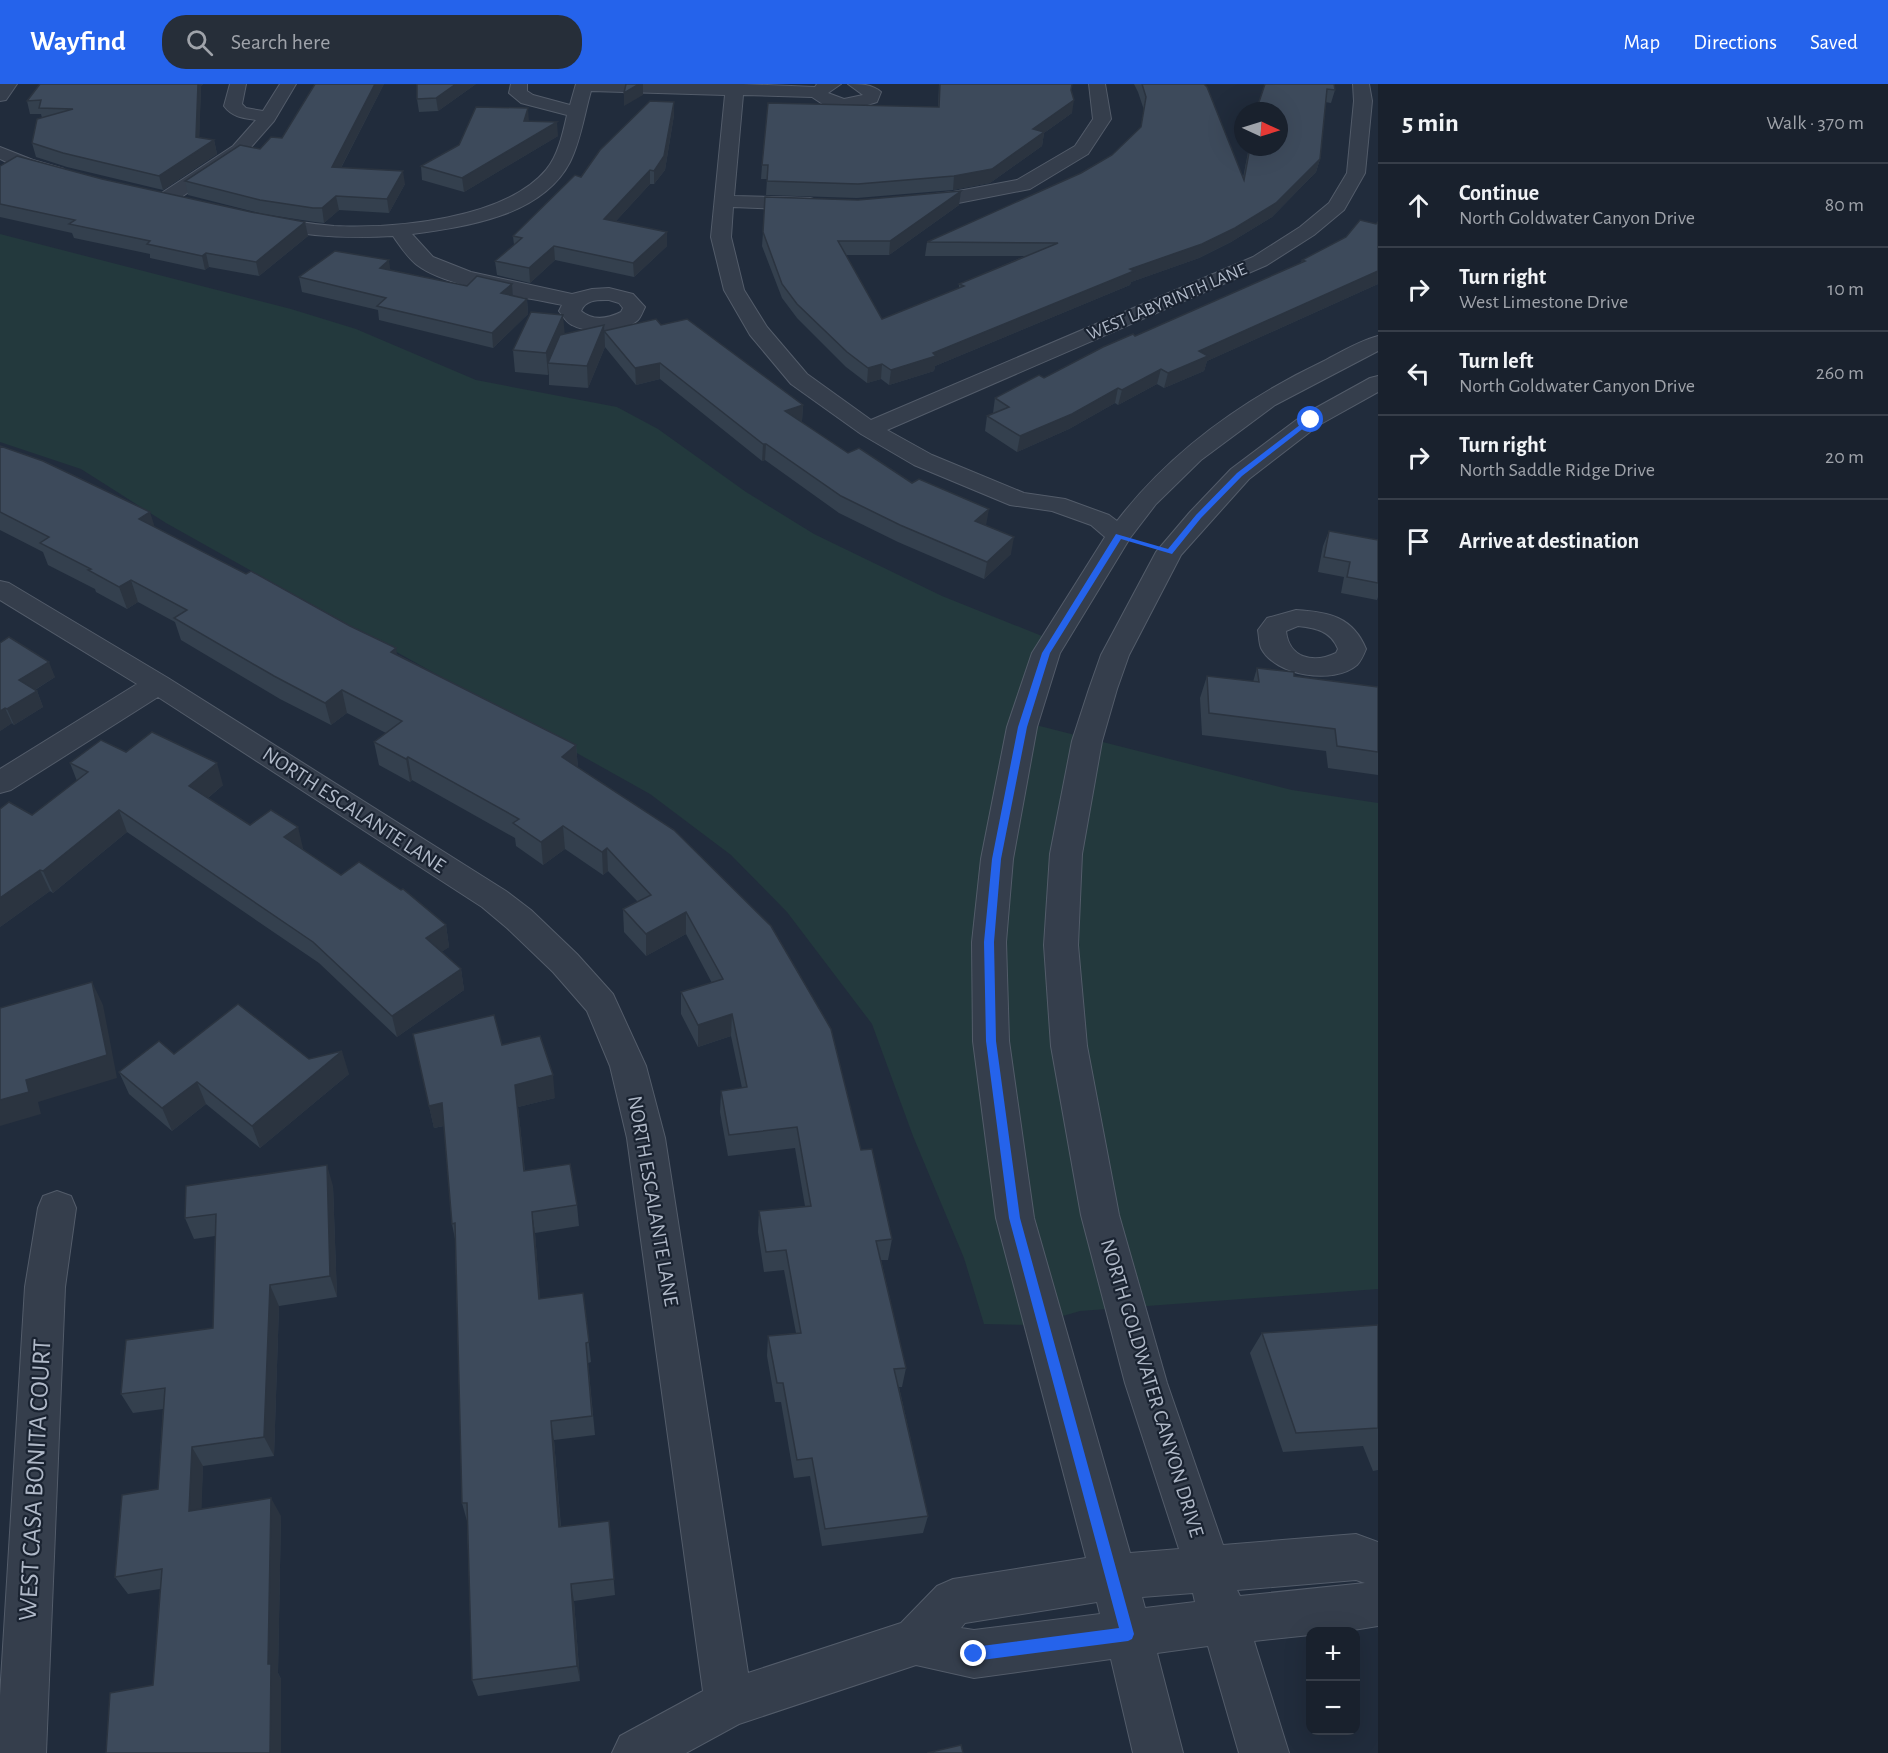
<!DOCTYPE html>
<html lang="en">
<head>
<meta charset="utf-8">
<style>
	body { margin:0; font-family:"Alegreya Sans",sans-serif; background:#262e39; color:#f1f3f6 }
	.controls { position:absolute; right:18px; bottom:18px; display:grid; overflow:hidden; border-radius:12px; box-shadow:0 6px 24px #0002 }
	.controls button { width:54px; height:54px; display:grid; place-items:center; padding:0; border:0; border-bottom:2px solid #373e49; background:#19212d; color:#f1f3f6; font:30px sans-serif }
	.compass { position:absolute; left:1234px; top:18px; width:54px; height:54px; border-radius:50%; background:#19212d; box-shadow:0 6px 24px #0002; rotate:94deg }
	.stop { position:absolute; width:18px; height:18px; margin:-14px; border:4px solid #2563eb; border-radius:50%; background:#fff }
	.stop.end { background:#2563eb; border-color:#fff; box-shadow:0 2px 6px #0008 }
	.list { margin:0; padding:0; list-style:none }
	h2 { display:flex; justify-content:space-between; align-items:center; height:78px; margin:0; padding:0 24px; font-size:26px }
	h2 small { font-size:20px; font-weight:400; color:#9fa3aa }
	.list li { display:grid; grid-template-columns:39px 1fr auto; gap:18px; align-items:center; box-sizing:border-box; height:84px; padding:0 24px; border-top:2px solid #373e49 }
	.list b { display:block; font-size:22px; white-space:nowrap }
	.list p { margin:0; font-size:20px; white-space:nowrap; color:#9fa3aa }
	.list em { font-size:20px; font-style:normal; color:#9fa3aa }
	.icon { flex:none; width:33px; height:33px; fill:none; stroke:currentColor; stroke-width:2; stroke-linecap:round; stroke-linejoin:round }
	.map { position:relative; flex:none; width:1378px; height:1669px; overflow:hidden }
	header { display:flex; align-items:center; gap:36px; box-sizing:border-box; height:84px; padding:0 30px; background:#2563eb; color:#fff }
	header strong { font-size:28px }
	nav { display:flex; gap:33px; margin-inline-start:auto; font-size:21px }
	.search { width:420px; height:54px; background:#262e39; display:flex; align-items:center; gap:15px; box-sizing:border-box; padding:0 21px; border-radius:24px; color:#9fa3aa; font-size:22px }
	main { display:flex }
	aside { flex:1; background:#19212d }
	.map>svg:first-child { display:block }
	.green { fill:#23393d }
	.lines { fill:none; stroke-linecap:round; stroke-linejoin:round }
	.minor-casing { stroke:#535c6a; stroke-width:2 }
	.minor { fill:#353e4c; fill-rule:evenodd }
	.wall { fill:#34404e }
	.shaded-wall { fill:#2b3440 }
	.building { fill:#3d4a5b; stroke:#2b3440; stroke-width:1.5 }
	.route { fill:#2563eb }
	.labels { text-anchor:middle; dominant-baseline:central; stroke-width:4.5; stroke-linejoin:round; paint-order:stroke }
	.far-street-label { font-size:18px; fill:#b0b9c8; stroke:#1a2331 }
	.street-label { font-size:21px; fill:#b0b9c8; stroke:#1a2331 }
	.near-street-label { font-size:26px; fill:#b0b9c8; stroke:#1a2331 }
</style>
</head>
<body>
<header>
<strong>Wayfind</strong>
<div class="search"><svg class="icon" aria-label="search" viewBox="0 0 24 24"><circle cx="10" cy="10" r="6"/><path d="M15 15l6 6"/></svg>Search here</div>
<nav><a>Map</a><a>Directions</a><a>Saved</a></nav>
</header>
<main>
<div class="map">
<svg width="1378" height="1669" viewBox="0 0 1378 1669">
	<rect width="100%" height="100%" fill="#212c3c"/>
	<polygon class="green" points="0,150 291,225 356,245 476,296 617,323 658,345 746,408 814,450 942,512 1042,552 1017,612 1012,635 1292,706 1378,719 1378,1205 1080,1227 1032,1241 984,1240 964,1174 913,1052 872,940 787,828 731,771 650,710 166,439 81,385 0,358"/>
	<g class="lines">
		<g class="minor-casing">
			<g id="minor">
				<polygon points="0,0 17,0 6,16 0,17"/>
				<path d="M230,0H246L242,20L246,24L263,27L280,0H296L274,37L245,70L174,118H160L157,114L160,110L233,62L256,36C243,34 232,33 224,22Z"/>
				<path d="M511,0H527V7L533,11L570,21L576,0H743L815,3L817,0H841L828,9L844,15L863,11L848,0C860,0 872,0 881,8L877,18L858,24L844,25L824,21L812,13L743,11L734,112L810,114L817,116L820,120L817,124L810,126L733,123L731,153L744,206L767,243L807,290L871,336L1253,173L1300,143L1329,119L1347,89L1354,17L1353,0H1369L1372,17L1365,89L1344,126L1314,151L1267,181L887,346L932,371L1024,409L1065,415L1109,431L1117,437C1171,367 1244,315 1324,277C1341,268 1359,257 1378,252V267L1275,321L1201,376L1156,420L1130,454L1060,569L1037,643L1013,775L1006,858L1009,957L1034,1134L1130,1469L1179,1465L1125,1299L1081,1131L1051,962L1044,861L1050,770L1072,657L1089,605L1101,571L1156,468L1190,428L1231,385L1303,331L1370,294L1378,292V308L1319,341L1249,395L1181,471L1129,571L1117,605L1102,657L1082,770L1078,861L1087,962L1119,1131L1167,1299L1223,1461L1356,1450L1378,1458V1542L1341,1548H1310V1551L1254,1557L1289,1669H1239L1208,1562L1157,1569L1183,1669H1133L1111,1575L974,1594L916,1581L739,1640L686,1669H612L620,1652L703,1607L627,1054L610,982L587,927L553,888L507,844L482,823L158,613L11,706L0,709V685L137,600L0,516V497L9,499L168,594L506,807L531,826L577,870L613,910L646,982L665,1054L748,1589L901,1539L937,1502L953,1495L1086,1474L996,1134L973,957L972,858L981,775L1007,643L1032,569L1105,453L1091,441L1052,427L1010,421L914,381L861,350L791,300L750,251L724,206L711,153L725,11L591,7C584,31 581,56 570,78C542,132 466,143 412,150L433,173L471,188L572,210L592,205L609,204L633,210L645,223C643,227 641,233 638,236C624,249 588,250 572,241C566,238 563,232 559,227L562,221C523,212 449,205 417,181C407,173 400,162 393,152C348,155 306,152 262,143L255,141L252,137L255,133L262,131C286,136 310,140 334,142C395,145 505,135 546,86C558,72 563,49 567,31L521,19L509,9ZM609,216L619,219L623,224L621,228C607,235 593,237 581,227C586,215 598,216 609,216ZM1356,1496L1365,1499L1240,1512L1237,1506ZM1193,1509L1195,1518L1145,1524L1142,1513ZM1097,1518L1100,1530L974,1546L961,1544L965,1539Z"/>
				<polygon points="1089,0 1105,0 1111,35 1088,70 1030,105 953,120 915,123 908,121 905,117 908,113 953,108 1017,96 1075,62 1093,35"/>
				<path d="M0,63L33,76L64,85L66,89L64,93C45,98 17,83 0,75Z"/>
				<path d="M1296,526C1329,528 1353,533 1366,565C1364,570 1361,577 1357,581C1334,601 1275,592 1261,564C1259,559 1259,552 1258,546L1267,534ZM1298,542C1316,544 1331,547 1338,565L1336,569C1313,580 1289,574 1286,547Z"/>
				<polygon points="57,1107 71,1112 76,1124 65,1203 46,1669 0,1669 0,1612 25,1203 38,1124 43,1112"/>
			</g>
		</g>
		<use href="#minor" class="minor"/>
	</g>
	<g class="wall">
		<polygon points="40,0 203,0 201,2 199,54 214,56 217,70 163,106 67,83 36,73 32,59 42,34 41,30 30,30 27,17"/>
		<polygon points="384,0 341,84 405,100 389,129 339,126 324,139 315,138 263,130 188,111 185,97 260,65"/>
		<polygon points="476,0 438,27 419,28 417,15"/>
		<polygon points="939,0 1072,0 1071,6 1072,29 1044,49 1042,62 990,99 953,106 857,114 766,111 767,95 761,95 762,81 938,23"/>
		<polygon points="1134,0 1204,0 1243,94 1249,63 1279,63 1265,0 1335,6 1331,19 1325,18 1320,75 1316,88 1272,133 1231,158 1199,174 1131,198 1130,201 935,282 934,287 889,301 881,295 867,299 846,283 797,234 782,214 762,162 763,148 858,116 961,107 959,121 889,171 846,171 882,235 959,204 959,200 1025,172 925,172 927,158 1081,89 1112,71 1141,43 1144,26 1138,8"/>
		<polygon points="674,31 665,86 654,100 650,100 616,137 667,148 667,162 634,193 555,176 530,199 497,191 495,177 514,161 513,152 581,93"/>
		<polygon points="529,37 558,52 464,108 422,96 421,82"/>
		<polygon points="0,82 102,95 251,128 305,138 308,152 259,192 209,183 205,186 150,174 150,170 74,154 72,149 0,133"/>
		<polygon points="1376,140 1378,200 1207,277 1204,287 1164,304 1157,300 1118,321 1115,319 1069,345 1017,368 985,347 987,332 993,329 995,314 1044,294 1135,252 1301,179 1302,176"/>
		<polygon points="391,186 467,202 512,200 513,212 527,215 528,230 493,264 379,236 378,226 302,208 299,193"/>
		<polygon points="604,241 605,263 588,304 549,301 549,289 548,291 515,288 513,266 564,250"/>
		<polygon points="661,241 803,321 802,337 801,338 848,369 912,399 986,442 1011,470 984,495 898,458 839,429 765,376 762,377 660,295 636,301 605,263 604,247"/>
		<polygon points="0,362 155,443 398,571 576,661 578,684 674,746 861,1066 892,1155 888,1176 881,1176 906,1284 902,1303 899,1303 928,1432 923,1449 822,1462 810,1392 794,1394 781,1318 775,1318 767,1272 768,1252 796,1249 784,1186 764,1188 758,1148 759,1127 805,1122 795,1064 728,1072 720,1028 721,1007 742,1004 731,952 698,963 681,930 681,908 712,899 686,850 646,872 624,848 623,825 638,818 608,787 603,791 565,765 543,781 516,762 515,754 412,696 410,698 379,681 374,658 386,649 347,629 331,641 280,615 181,556 175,538 138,518 127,525 96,508 95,505 48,481 43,468 0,446"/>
		<polygon points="1329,447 1378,456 1378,513 1377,516 1341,509 1344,493 1318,488 1323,462"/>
		<polygon points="0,559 55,593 35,606 37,607 43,623 14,641 12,639 0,647"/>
		<polygon points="1257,584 1294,592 1378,603 1378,691 1328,684 1326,667 1202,651 1200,614 1207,592 1253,598"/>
		<polygon points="126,668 223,701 208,714 250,741 303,764 302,766 341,791 446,841 449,863 441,868 461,885 464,906 397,953 319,879 127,748 53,809 50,807 0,843 32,731 77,697 70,679"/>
		<polygon points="413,950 502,961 555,1014 518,1023 525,1087 577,1121 579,1142 535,1149 540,1215 583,1209 591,1278 588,1279 595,1351 554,1356 561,1443 610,1454 615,1511 574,1517 580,1597 478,1612 472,1596 467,1437 462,1419 455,1155 452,1140 444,1042 434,1044"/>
		<polygon points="174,970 309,975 349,990 260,1064 206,1020 172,1047 129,1010 119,988"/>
		<polygon points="333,1102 337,1213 279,1222 274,1372 203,1382 201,1425 281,1432 278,1589 281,1595 153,1601 160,1505 128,1510 115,1493 158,1405 163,1325 133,1329 121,1310 213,1244 215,1152 194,1155 185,1134"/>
		<polygon points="1378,1241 1378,1386 1373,1387 1363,1362 1283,1368 1250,1269 1262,1249"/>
	</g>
	<g class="shaded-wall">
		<polygon points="198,0 203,0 201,2 199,66 196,53"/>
		<polygon points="375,0 384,0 334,97 332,83"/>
		<polygon points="456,0 476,0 438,27 436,14"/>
		<polygon points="639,0 643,0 643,11 624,22 624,9"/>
		<polygon points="1074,16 1072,29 1044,49 1042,62 990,99 953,106 954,92 1033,45"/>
		<polygon points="674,18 674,31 665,86 654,100 654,87"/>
		<polygon points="528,24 529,38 524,37"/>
		<polygon points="557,38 558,52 464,108 462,94"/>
		<polygon points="214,56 217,70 163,106 159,92"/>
		<polygon points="1320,75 1316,88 1272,133 1231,158 1199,174 1131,198 1130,201 935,282 934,287 889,301 891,286 1130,185"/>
		<polygon points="650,86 650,100 605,149 604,135"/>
		<polygon points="403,87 405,100 389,129 387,115"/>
		<polygon points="961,107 959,121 889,171 890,157"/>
		<polygon points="336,112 339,126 324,139 322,124"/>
		<polygon points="305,138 308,152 259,192 256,178"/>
		<polygon points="667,148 667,162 634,193 633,179"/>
		<polygon points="554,162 555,176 530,199 529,184"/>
		<polygon points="206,169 209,183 205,186 202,172"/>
		<polygon points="389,176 391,191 380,184"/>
		<polygon points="1378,187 1378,200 1207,277 1204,287 1164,304 1168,289 1199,267"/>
		<polygon points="512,200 513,214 501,209"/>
		<polygon points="527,215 528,230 493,264 492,249"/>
		<polygon points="563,231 565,252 548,279 549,289 548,291 546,269"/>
		<polygon points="604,241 605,263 588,304 587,282"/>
		<polygon points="660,279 660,295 636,301 635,284"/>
		<polygon points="882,280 881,295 867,299 868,284"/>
		<polygon points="1161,285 1157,300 1118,321 1122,306"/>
		<polygon points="1118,304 1115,319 1069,345 1017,368 1020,352"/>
		<polygon points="803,321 802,337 784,343 785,327"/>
		<polygon points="763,360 766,360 765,376 762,377"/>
		<polygon points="989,425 986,442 975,437"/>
		<polygon points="150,428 157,450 139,435"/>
		<polygon points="1014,453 1011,470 984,495 987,478"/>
		<polygon points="131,496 138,518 127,525 119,503"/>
		<polygon points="396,564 400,587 391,568"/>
		<polygon points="49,578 55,593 25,612 19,596"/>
		<polygon points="342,606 347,629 331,641 325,619"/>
		<polygon points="37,607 43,623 14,641 7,625"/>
		<polygon points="5,624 12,639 0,647 0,627"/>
		<polygon points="576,661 578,684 562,673"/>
		<polygon points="408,673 412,696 410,698 406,675"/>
		<polygon points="217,679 223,701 196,724 189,702"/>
		<polygon points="119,726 127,748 53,809 43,787"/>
		<polygon points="563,742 565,765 543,781 541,758"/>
		<polygon points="298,743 303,764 290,775 284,753"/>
		<polygon points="607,764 608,787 603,791 602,768"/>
		<polygon points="40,786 50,807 0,843 0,814"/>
		<polygon points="686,828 686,850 646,872 646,850"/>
		<polygon points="446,841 449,863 430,876 426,854"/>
		<polygon points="461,885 464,906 397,953 392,932"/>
		<polygon points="92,898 103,921 117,994 38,1018 41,1030 0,1042 0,1016 26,996"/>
		<polygon points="732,930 731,952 698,963 698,941"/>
		<polygon points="342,967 349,990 260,1064 252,1042"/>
		<polygon points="553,991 555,1014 518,1023 527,1109 515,1001"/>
		<polygon points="197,998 206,1020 172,1047 162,1024"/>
		<polygon points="442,1019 447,1041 434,1044 429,1022"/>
		<polygon points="327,1081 333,1102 337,1213 330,1192"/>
		<polygon points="532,1128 535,1149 542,1235 539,1215"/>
		<polygon points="270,1201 279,1222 274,1372 264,1353"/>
		<polygon points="551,1337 554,1356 562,1461 559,1443"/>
		<polygon points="192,1363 203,1382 201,1445 189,1427"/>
		<polygon points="271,1414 281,1432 278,1589 281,1595 281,1669 270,1669 268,1580"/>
		<polygon points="571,1500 574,1517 580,1597 577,1582"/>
	</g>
	<g class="building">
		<polygon points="40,0 198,0 196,53 214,56 159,92 63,69 32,59 37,35 73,25 39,24 41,16 27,17"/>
		<polygon points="315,0 375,0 332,83 403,87 387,115 336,112 322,124 313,124 260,116 185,97 240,61 260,65 271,53 282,54"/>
		<polygon points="417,0 456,0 436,14 417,15"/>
		<polygon points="626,0 639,0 624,9"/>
		<polygon points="940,0 1072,0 1071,6 1074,16 1033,45 1044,48 992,85 954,92 858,100 767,97 768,81 762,81 768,19 939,23"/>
		<polygon points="1142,0 1204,0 1207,3 1244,96 1250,63 1279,63 1279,27 1256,27 1265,0 1334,0 1335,6 1327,5 1320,75 1276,119 1235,144 1202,160 1130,185 1134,187 933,269 936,272 891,286 882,280 868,284 847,268 797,220 782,200 763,148 765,113 858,116 961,107 890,157 838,157 882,235 964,202 959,200 1058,159 927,158 1081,89 1112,71 1141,43 1146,13"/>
		<polygon points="650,17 674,18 664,72 654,87 650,86 604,135 667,148 633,179 554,162 529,184 495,177 522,154 513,152 575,91 581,93 600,66"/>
		<polygon points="476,23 528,24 524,37 557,38 462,94 421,82 459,61"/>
		<polygon points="17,72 102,95 251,128 305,138 256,178 206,169 202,172 147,160 150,157 69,140 75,136 0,120 0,82"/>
		<polygon points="1360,136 1376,140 1378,138 1378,187 1199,267 1208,272 1168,289 1161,285 1122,306 1118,304 1072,330 1020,352 987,332 1009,323 995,314 1039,291 1044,294 1103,263 1133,250 1135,252 1305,177 1302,176 1346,153"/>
		<polygon points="335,167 389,176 380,184 467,202 477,192 512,200 501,209 527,215 492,249 377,222 386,214 299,193"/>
		<polygon points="531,228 563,231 546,269 513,266"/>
		<polygon points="656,235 661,241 687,235 803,321 785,327 848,369 859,364 912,399 919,395 989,425 975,437 1014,453 987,478 900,441 841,412 766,360 763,360 660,279 635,284 604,247"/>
		<polygon points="604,241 587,282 548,279 560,251"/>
		<polygon points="0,362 43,377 150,428 139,435 246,490 251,487 350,542 396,564 391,568 576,661 562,673 674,746 771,842 831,945 861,1066 872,1065 892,1155 876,1157 906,1284 894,1285 928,1432 825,1445 812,1374 797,1376 783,1299 777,1299 768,1252 801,1249 786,1166 766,1168 759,1127 811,1122 797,1043 729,1051 721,1007 747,1003 732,930 698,941 681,908 723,895 686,828 646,850 623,825 651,811 607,764 602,768 563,742 541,758 513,739 519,735 408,673 406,675 374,658 402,637 342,606 325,619 274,592 174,534 187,526 131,496 119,503 88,486 91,485 40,459 49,453 0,428"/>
		<polygon points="1329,447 1378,456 1378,499 1347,493 1350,478 1324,473"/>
		<polygon points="9,553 49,578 19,596 37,607 7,625 5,624 0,627 0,559"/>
		<polygon points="1257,584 1294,588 1294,592 1378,603 1378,668 1337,662 1335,645 1209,629 1207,592 1259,598"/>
		<polygon points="152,648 217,679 189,702 250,741 271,726 298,743 284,753 341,791 359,778 401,806 403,805 446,841 426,854 461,885 392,932 313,858 119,726 43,787 40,786 0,814 0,725 9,718 32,731 88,688 70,679 101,656 126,668"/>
		<polygon points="92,898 107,971 26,996 29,1008 0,1016 0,924"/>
		<polygon points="238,920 309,975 342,967 252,1042 197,998 162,1024 119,988 159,957 174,970"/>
		<polygon points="494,931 502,961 540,952 553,991 515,1001 524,1087 570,1080 577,1121 532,1128 539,1215 583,1209 589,1258 586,1259 592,1332 551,1337 559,1443 609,1437 614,1495 571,1500 577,1582 472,1596 467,1419 462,1419 455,1139 452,1140 442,1019 429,1022 413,950"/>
		<polygon points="327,1081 330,1192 270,1201 264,1353 192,1363 189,1427 271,1414 268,1580 271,1580 270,1669 106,1669 110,1609 153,1601 162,1485 115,1493 122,1411 158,1405 165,1304 121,1310 126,1256 213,1244 216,1130 185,1134 186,1102"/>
		<polygon points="1378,1241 1378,1344 1296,1349 1262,1249"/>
		<polygon points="961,1661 963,1669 927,1669"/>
	</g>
	<polygon class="route" points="1309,334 1314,336 1242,392 1201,434 1172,470 1121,455 1050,569 1027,643 1001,775 994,858 996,957 1020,1134 1134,1550 1132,1555 1128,1557 974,1577 969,1575 967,1570 969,1565 974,1563 1119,1544 1009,1134 986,957 984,858 992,775 1018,643 1042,569 1116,450 1168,465 1196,431 1237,389"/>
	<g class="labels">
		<g class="far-street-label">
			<text transform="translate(1167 218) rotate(-23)">WEST LABYRINTH LANE</text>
		</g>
		<g class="street-label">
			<text transform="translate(354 726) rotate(33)">NORTH ESCALANTE LANE</text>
			<text transform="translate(653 1117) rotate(80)">NORTH ESCALANTE LANE</text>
			<text transform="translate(1152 1304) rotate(73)">NORTH GOLDWATER CANYON DRIVE</text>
		</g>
		<g class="near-street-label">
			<text transform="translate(35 1396) rotate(-87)">WEST CASA BONITA COURT</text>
		</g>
	</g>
</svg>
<div class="controls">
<button>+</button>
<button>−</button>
</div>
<svg class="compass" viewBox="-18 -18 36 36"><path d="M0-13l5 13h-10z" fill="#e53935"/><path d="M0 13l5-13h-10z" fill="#9fa3aa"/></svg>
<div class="stop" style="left:1311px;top:336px"></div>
<div class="stop end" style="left:974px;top:1570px"></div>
</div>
<aside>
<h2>5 min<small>Walk · 370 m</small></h2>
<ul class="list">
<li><svg class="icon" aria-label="ahead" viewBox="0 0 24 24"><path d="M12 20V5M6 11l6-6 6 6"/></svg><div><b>Continue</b><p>North Goldwater Canyon Drive</p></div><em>80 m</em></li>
<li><svg class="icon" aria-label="right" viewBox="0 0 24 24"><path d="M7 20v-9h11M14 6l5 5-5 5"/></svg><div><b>Turn right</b><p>West Limestone Drive</p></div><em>10 m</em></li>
<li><svg class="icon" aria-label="left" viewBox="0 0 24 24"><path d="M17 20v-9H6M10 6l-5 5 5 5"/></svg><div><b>Turn left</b><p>North Goldwater Canyon Drive</p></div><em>260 m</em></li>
<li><svg class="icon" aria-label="right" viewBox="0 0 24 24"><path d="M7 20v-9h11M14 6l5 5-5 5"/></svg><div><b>Turn right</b><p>North Saddle Ridge Drive</p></div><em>20 m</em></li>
<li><svg class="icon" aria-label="arrive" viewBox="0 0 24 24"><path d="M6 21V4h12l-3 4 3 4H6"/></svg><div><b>Arrive at destination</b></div></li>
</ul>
</aside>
</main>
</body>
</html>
